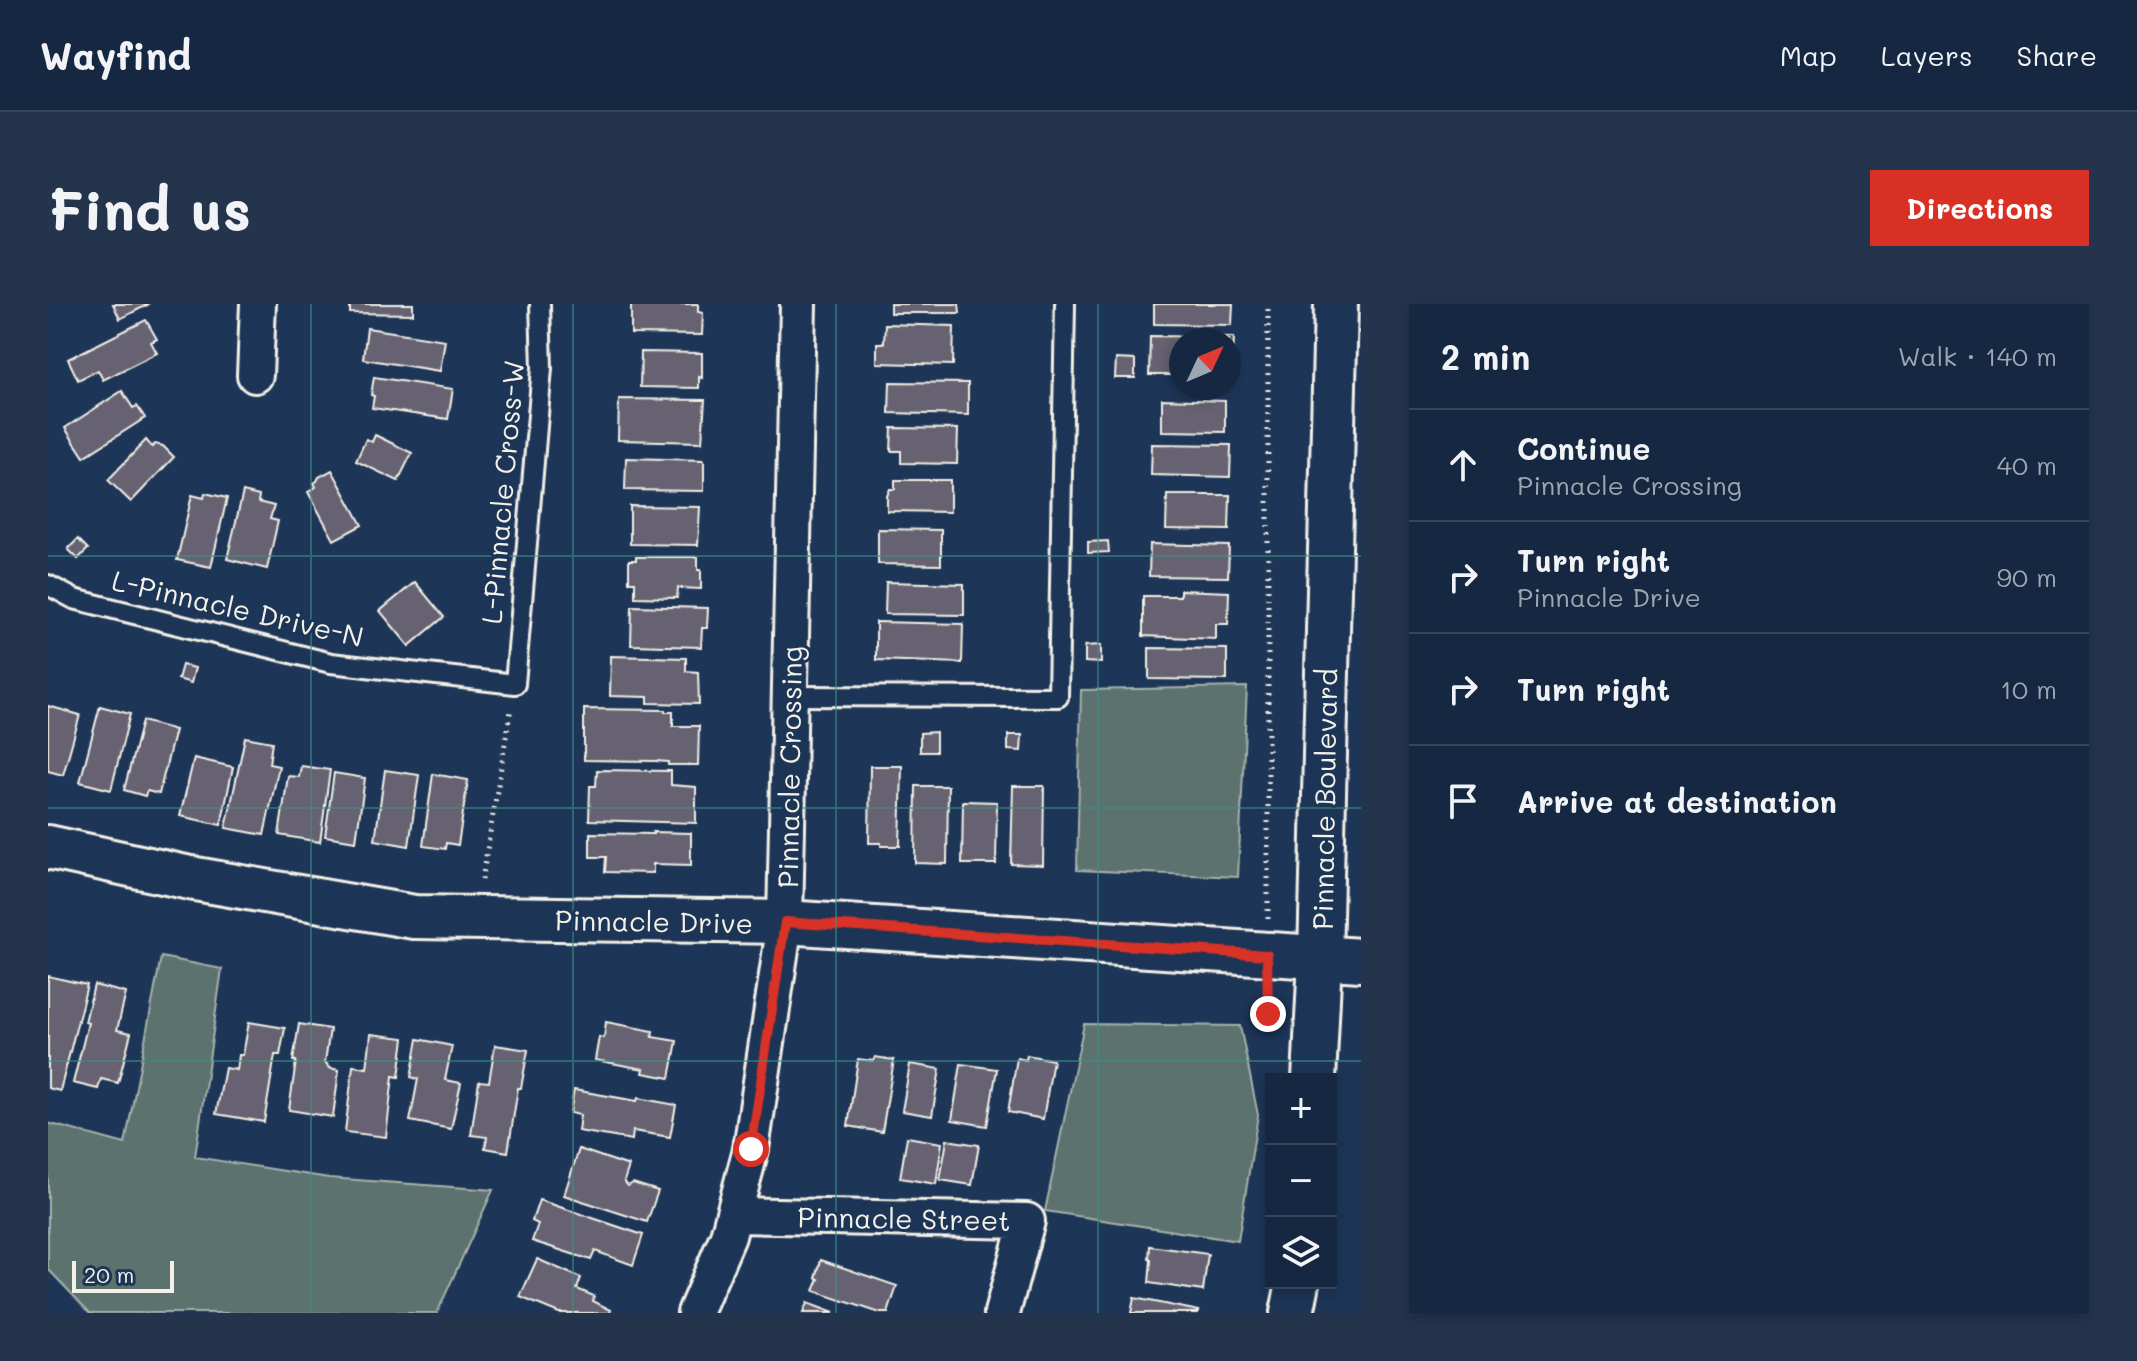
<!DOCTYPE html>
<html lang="en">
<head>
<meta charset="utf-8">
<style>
	body { margin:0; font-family:Mali,sans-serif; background:#23344c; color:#f1f3f6 }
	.controls { position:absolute; right:24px; bottom:24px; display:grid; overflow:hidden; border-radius:0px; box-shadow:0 4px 12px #0003 }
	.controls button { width:72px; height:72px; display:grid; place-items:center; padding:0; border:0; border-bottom:2px solid #35445a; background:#162841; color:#f1f3f6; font:40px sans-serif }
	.compass { position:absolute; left:1121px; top:24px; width:72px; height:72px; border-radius:50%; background:#162841; box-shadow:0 4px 12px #0003; rotate:46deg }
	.scale { position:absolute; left:24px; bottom:20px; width:102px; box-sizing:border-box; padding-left:8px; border:4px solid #f4f1e8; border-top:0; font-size:22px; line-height:28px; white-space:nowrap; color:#f4f1e8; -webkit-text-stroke:6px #1d3557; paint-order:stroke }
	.stop { position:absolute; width:24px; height:24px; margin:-18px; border:6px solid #d93025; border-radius:50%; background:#fff }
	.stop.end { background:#d93025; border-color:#fff; box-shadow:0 2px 8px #0008 }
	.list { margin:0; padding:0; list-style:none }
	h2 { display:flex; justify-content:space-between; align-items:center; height:104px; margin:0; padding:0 32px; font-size:34px }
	h2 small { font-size:26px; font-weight:400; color:#9ea6b1 }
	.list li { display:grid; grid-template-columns:52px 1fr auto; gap:24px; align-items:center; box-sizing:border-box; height:112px; padding:0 32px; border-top:2px solid #35445a }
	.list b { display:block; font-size:30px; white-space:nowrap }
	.list p { margin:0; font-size:26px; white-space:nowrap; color:#9ea6b1 }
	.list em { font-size:26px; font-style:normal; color:#9ea6b1 }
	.icon { flex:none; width:44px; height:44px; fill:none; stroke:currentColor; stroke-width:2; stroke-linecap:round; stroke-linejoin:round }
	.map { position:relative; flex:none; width:1313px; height:1009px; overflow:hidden; border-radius:0px }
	header { display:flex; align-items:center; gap:48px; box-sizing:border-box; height:112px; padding:0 40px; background:#162841; border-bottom:2px solid #35445a }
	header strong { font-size:38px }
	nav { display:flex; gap:44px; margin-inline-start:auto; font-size:28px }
	.intro { display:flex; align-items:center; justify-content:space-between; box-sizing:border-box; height:192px; padding:0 48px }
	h1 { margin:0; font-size:56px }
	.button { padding:20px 36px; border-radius:0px; background:#d93025; color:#fff; font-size:28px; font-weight:700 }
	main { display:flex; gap:48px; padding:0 48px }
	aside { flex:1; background:#162841; border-radius:0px; box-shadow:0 4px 12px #0003 }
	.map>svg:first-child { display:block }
	.green { fill:#5b726e; stroke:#a8b2ab; stroke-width:2 }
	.building { fill:#666271; stroke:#f4f1e8; stroke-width:2 }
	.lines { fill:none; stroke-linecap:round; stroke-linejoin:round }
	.service-casing { stroke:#f4f1e8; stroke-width:24 }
	.minor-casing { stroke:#f4f1e8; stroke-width:40 }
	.tertiary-casing { stroke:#f4f1e8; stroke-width:48 }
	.path { stroke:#f4f1e8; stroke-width:5; stroke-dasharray:2 6; stroke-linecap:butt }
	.service { stroke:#1d3557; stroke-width:18 }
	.minor { stroke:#1d3557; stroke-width:34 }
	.tertiary { stroke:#1d3557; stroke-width:42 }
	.route { stroke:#d93025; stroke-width:10 }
	.grid { fill:none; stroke:#3d8f86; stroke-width:2; stroke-opacity:0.55 }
	.labels { text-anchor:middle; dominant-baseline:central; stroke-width:6; stroke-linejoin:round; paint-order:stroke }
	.street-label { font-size:28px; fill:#f4f1e8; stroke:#1d3557 }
</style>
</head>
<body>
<header>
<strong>Wayfind</strong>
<nav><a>Map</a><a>Layers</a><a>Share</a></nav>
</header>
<div class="intro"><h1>Find us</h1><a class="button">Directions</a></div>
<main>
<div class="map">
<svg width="1313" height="1009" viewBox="0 0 1313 1009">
	<rect width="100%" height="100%" fill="#1d3557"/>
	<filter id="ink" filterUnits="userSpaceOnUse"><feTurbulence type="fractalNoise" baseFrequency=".0125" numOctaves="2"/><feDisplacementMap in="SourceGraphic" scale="16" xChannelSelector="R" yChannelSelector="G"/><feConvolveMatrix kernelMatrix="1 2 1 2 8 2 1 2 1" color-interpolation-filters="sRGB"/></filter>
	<g filter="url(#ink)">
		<g class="green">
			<polygon points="1199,383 1190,573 1029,566 1033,386"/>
			<polygon points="113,653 174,665 147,853 281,874 445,886 389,1009 42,1009 0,965 0,819 77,840"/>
			<polygon points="1036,720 1192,722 1210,811 1190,937 997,907"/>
		</g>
		<g class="building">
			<polygon points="65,0 101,0 72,15"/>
			<polygon points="302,0 365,0 365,10 302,9"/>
			<polygon points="583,0 650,0 650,8 655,9 654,31 583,30"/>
			<polygon points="842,0 911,0 912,9 842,9"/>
			<polygon points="1106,0 1185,0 1184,21 1106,20"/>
			<polygon points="98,16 109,35 103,38 109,49 55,76 50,66 30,76 20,55"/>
			<polygon points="837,20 906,22 905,61 829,59 829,39 836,39"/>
			<polygon points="319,24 397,36 392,67 315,55"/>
			<polygon points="1102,32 1186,33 1185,57 1181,57 1181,36 1133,36 1133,71 1101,71"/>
			<polygon points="593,48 654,49 654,74 651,73 651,84 592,83"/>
			<polygon points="1068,55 1087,56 1087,74 1067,74"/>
			<polygon points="326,73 405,85 400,115 324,104 326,92 323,91"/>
			<polygon points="842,78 920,79 920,111 841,109"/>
			<polygon points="74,87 85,104 89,102 97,114 36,153 17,124"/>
			<polygon points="571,95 657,96 654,138 570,136"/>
			<polygon points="1114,95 1177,97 1177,128 1114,127"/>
			<polygon points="844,124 910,125 909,160 853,159 853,147 843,147"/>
			<polygon points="327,131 364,149 350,177 308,157 318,135 324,138"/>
			<polygon points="98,136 104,143 107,140 115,142 126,153 83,198 60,176"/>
			<polygon points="1104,140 1183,141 1182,173 1103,171"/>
			<polygon points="578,154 656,156 656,187 577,186"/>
			<polygon points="284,166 314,221 286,236 260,188 268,183 266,179 269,177 271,173"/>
			<polygon points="847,176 902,176 902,208 839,207 839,192 842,185 847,185"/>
			<polygon points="195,188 211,192 210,198 226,202 222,215 230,217 219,265 179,255"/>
			<polygon points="157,189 179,194 163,263 129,256 144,191 156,194"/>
			<polygon points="1119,191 1182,191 1181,226 1118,225"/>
			<polygon points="582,202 652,203 650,241 582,240"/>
			<polygon points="830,225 893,226 893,261 830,260"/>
			<polygon points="30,235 40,245 30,255 20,245"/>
			<polygon points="1060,237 1061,248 1040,249 1040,238"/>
			<polygon points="1102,240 1181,242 1180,273 1101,272"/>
			<polygon points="588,253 650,253 650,266 653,266 653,285 630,284 629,294 587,293 587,278 581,278 581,256 588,256"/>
			<polygon points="367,278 396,313 361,342 332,307"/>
			<polygon points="838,278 916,280 916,311 837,310"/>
			<polygon points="1132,286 1181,288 1180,320 1168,320 1168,335 1095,332 1095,292 1132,292"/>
			<polygon points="584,302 660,304 659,324 654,324 653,343 583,341"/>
			<polygon points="828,318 915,320 914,359 828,356"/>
			<polygon points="1053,341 1053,359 1037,358 1037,342"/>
			<polygon points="1101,344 1179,345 1179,376 1101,375"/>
			<polygon points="563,352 638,354 638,367 650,368 651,400 600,399 600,393 562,392"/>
			<polygon points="134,361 147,364 143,379 130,375"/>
			<polygon points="0,402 32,411 15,471 0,467"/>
			<polygon points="52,402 82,410 63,486 32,478"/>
			<polygon points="536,405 617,406 617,408 625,408 625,422 651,422 650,461 620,461 620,458 607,457 536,456"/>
			<polygon points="94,417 127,426 111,490 99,487 97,492 76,486"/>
			<polygon points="888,428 888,448 872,448 872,429"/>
			<polygon points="960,431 974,431 973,447 960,446"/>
			<polygon points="197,433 224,438 221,460 231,462 216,531 178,524"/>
			<polygon points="146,454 185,463 173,521 132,512"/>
			<polygon points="253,462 282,466 272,538 231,531 240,472 251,473"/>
			<polygon points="822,462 854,462 852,542 833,542 833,539 821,539"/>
			<polygon points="337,466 371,471 361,542 327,536"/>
			<polygon points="549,466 623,467 623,481 648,483 648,519 541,516 542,482 548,482"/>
			<polygon points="286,469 317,474 308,537 277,532"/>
			<polygon points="385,470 420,476 410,541 398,539 397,545 375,542"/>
			<polygon points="868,482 900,482 899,560 867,559"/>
			<polygon points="965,482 996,482 995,561 963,560"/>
			<polygon points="915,497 949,498 948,560 914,560"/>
			<polygon points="605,528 643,529 643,561 605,560 605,569 557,568 558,553 542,553 542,529 605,530"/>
			<polygon points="0,672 39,681 12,787 0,784"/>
			<polygon points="46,681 78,689 69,726 83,729 70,779 53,775 50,785 25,779 40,719 37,718"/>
			<polygon points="201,718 237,724 232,751 227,751 216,818 168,810 177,764 189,766 191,751 195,751"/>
			<polygon points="558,718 605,727 604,733 629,737 622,774 595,769 596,765 547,756 551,733 556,734"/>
			<polygon points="251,720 282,725 277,758 282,764 291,766 285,813 241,806 248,757 245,757"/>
			<polygon points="323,730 356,734 351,773 345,772 338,833 297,828 305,762 319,764"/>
			<polygon points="370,735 404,742 397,776 413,779 403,825 362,817 370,775 363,773"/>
			<polygon points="447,741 480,746 473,784 470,784 460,848 437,844 439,833 423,831 431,777 441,778"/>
			<polygon points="979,751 1005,756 995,815 960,808 969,754 978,756"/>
			<polygon points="827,753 846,756 834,828 800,822 810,755 826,757"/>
			<polygon points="862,760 892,765 884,812 854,807"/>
			<polygon points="913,760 949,765 939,822 904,816"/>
			<polygon points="526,786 589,797 590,794 628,801 622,833 585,827 584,836 530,827 532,811 522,809"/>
			<polygon points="859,833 894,839 888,880 852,874"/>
			<polygon points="899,836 931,841 924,881 892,876"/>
			<polygon points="531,845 581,862 576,877 580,882 585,879 610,887 599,918 516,891"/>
			<polygon points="491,896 595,931 585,961 547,947 543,956 484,937 490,920 484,917"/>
			<polygon points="1102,942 1160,950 1155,987 1101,979 1103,956 1101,955"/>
			<polygon points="489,955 533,974 529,985 546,992 545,997 563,1006 562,1009 511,1009 472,993"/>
			<polygon points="773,956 849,982 840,1009 832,1009 766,987 771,975 768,974"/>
			<polygon points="1086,994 1151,1007 1150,1009 1083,1009"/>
			<polygon points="759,999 786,1009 755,1009"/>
		</g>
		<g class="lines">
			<g class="service-casing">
				<g id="service">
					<polyline points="0,281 26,295 283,359 467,380 494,64 492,0"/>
					<polyline points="742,392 1010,393 1017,0"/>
				</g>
			</g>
			<g class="minor-casing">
				<g id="minor">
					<polyline points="207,71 210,0"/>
					<polyline points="686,911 979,917 954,1009"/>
					<polyline points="647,1009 680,932 703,845 737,618 750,0"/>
				</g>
			</g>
			<g class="tertiary-casing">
				<g id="tertiary">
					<polyline points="0,543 142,574 366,613 737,618 1313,656"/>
					<polyline points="1266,775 1272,655 1288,0"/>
					<polyline points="1244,1009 1250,979"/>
				</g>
			</g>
			<g class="path">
				<polyline points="434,576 463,404"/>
				<polyline points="1220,615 1220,0"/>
				<polyline points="1220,685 1220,710 1233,711"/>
			</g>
			<use href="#service" class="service"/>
			<use href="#minor" class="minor"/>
			<use href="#tertiary" class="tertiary"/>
		</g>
	</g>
	<g class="lines" filter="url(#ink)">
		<polyline class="route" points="703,845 737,618 1219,651 1220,710"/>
	</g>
	<path class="grid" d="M263,0V1009M525,0V1009M788,0V1009M1050,0V1009M0,252H1313M0,504H1313M0,757H1313"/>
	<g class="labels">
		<g class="street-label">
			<text transform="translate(454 188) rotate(-85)">L-Pinnacle Cross-W</text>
			<text transform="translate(190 304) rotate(13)">L-Pinnacle Drive-N</text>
			<text transform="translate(741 463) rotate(-89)">Pinnacle Crossing</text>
			<text transform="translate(1276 495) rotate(-89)">Pinnacle Boulevard</text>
			<text transform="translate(606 617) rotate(1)">Pinnacle Drive</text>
			<text transform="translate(856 914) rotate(1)">Pinnacle Street</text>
		</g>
	</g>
</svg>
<div class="controls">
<button>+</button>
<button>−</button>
<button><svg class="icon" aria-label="layers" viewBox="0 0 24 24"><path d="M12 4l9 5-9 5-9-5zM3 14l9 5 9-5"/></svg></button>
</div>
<svg class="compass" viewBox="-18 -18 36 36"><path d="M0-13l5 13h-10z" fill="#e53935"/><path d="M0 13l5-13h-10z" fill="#9ea6b1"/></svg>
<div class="scale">20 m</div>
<div class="stop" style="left:703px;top:845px"></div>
<div class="stop end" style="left:1220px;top:710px"></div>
</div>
<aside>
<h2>2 min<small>Walk · 140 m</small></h2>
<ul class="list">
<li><svg class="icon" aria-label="ahead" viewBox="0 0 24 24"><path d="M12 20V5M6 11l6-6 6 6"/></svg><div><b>Continue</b><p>Pinnacle Crossing</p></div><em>40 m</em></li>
<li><svg class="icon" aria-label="right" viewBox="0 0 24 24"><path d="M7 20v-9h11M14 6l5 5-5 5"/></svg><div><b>Turn right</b><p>Pinnacle Drive</p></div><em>90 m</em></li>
<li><svg class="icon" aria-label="right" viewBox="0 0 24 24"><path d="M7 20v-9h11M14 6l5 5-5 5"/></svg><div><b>Turn right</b></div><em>10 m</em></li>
<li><svg class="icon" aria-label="arrive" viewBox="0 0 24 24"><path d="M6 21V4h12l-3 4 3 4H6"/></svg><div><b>Arrive at destination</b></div></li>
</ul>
</aside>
</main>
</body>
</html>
